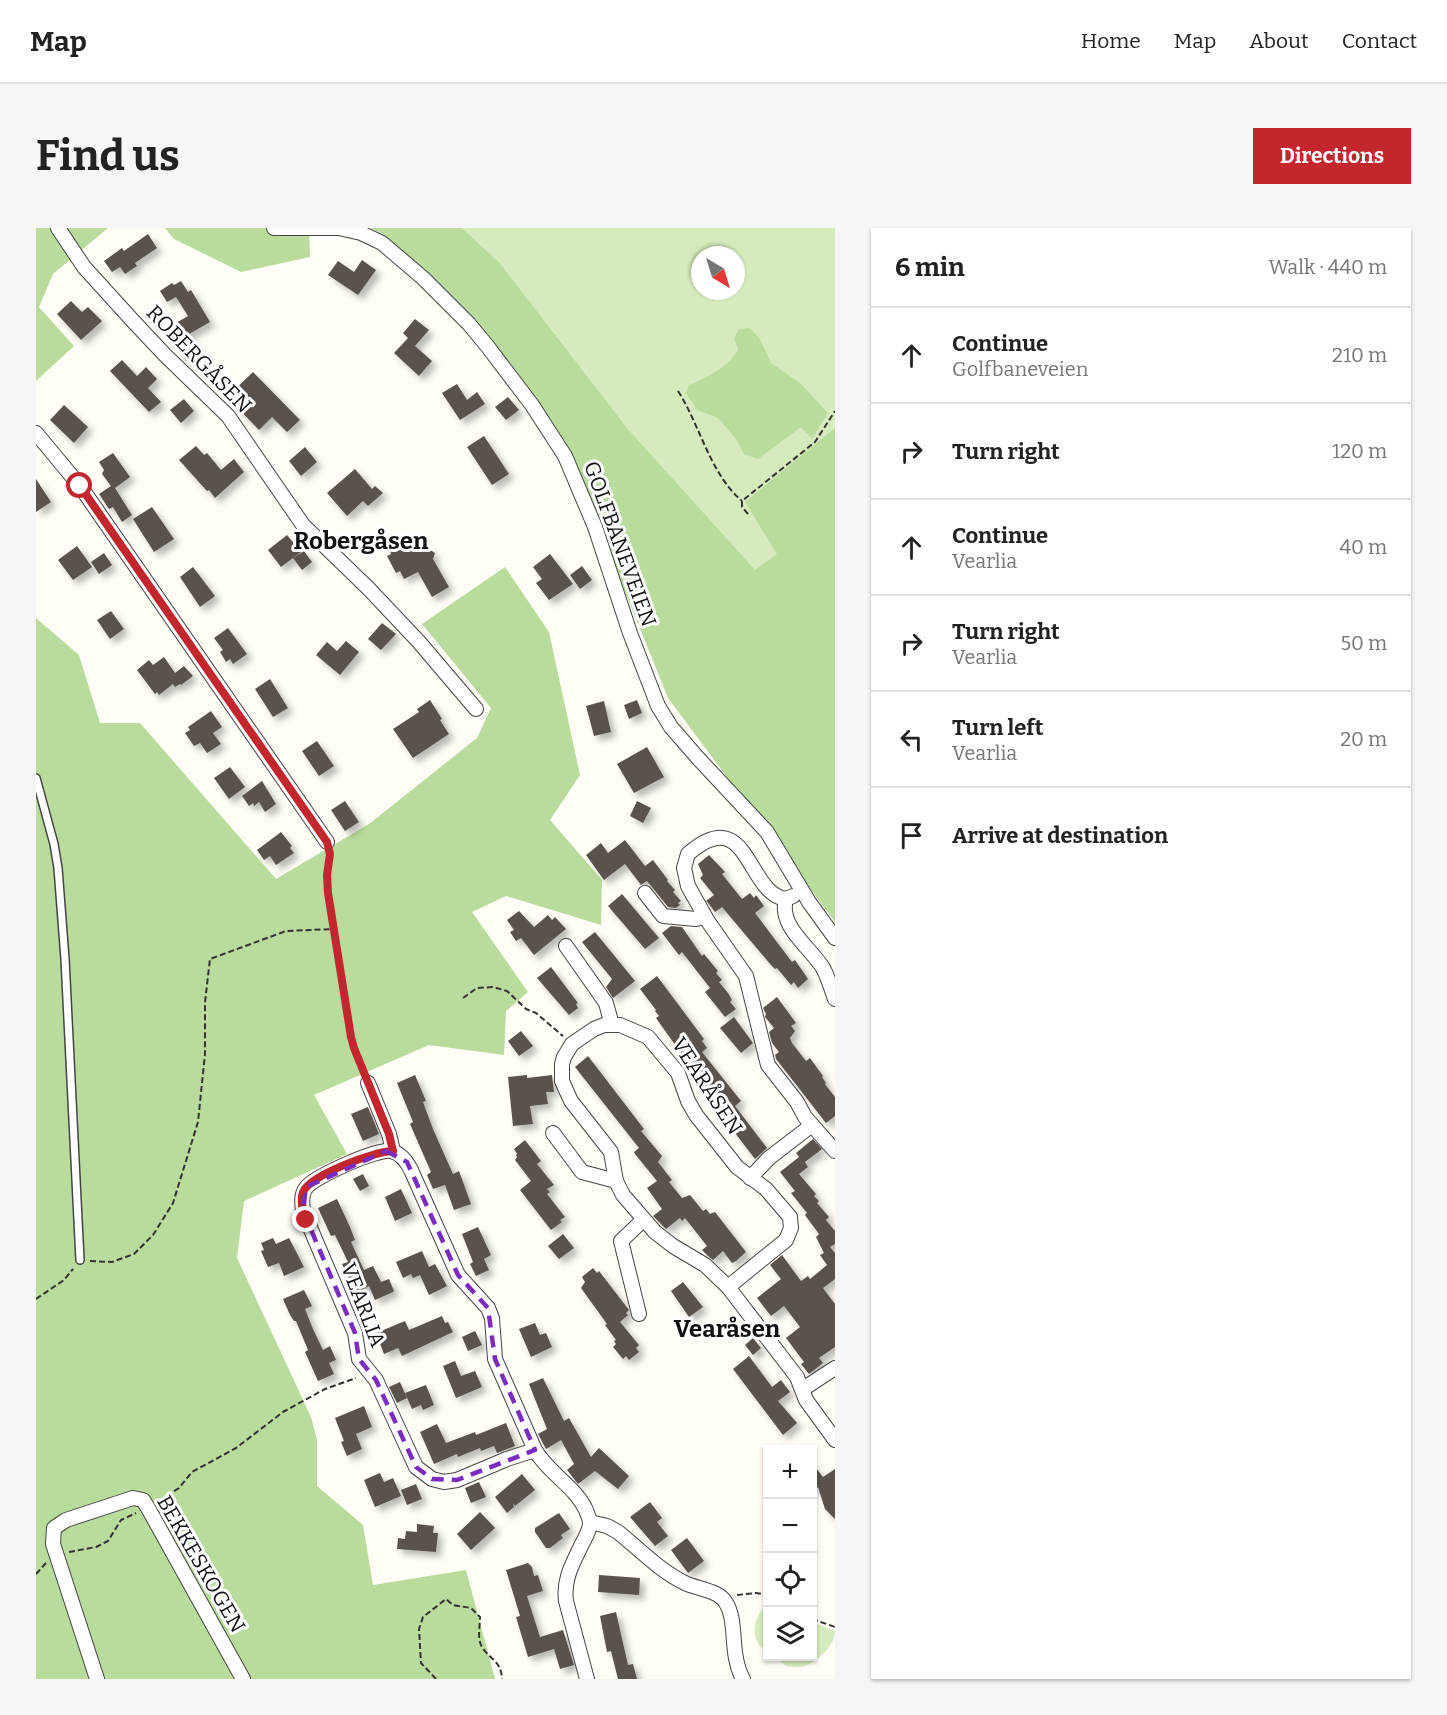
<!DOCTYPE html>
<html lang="en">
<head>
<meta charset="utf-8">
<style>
	body { margin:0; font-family:Bitter,serif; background:#f6f6f6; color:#222 }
	.controls { position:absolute; right:18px; bottom:18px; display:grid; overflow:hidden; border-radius:0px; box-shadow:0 2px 4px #0004 }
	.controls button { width:54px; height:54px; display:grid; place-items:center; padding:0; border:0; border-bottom:2px solid #e0e0e0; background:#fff; color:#222; font:30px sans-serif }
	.compass { position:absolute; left:655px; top:18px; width:54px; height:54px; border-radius:50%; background:#fff; box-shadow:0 2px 4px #0004; rotate:142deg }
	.stop { position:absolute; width:18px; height:18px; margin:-14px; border:4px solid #c4262e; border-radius:50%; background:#fff }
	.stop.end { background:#c4262e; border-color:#fff; box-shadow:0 2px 6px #0008 }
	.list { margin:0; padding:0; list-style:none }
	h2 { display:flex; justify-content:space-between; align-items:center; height:78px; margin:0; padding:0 24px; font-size:26px }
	h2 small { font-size:20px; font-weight:400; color:#767676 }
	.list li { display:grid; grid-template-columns:39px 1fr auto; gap:18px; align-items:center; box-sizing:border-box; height:96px; padding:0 24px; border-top:2px solid #e0e0e0 }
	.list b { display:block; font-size:22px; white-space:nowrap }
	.list p { margin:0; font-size:20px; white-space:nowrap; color:#767676 }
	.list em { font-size:20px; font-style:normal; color:#767676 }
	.icon { flex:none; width:33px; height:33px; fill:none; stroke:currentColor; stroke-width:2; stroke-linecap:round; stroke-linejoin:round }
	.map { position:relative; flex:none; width:799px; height:1451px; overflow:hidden; border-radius:0px }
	header { display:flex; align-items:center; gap:36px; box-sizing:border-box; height:84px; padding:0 30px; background:#fff; border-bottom:2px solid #e0e0e0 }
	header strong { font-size:28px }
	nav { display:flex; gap:33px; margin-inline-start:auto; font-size:21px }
	.intro { display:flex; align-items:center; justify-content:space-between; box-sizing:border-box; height:144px; padding:0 36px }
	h1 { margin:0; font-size:42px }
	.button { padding:15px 27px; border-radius:0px; background:#c4262e; color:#fff; font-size:21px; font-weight:700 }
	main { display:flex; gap:36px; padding:0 36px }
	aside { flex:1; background:#fff; border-radius:0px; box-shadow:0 2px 4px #0004 }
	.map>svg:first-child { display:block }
	.green { fill:#d5ebbd; fill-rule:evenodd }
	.forest { fill:#b9dc9c }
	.building { fill:#5a524d; filter:url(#shadow) }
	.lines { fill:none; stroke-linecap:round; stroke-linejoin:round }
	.service-casing { stroke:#444; stroke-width:10 }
	.minor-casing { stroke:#444; stroke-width:16 }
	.path { stroke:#333; stroke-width:2; stroke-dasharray:6 3; stroke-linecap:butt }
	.service { stroke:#fff; stroke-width:7 }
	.minor { stroke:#fff; stroke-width:14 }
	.route { stroke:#c4262e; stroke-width:8 }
	.marked { fill:none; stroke:#7b2cbf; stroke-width:4.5; stroke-dasharray:12 8; stroke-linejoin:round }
	.labels { text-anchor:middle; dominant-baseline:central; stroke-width:6; stroke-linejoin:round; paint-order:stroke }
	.street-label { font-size:21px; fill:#111; stroke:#fff }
	.quarter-label { font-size:24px; font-weight:bold; fill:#111; stroke:#fff }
</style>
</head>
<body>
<header>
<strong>Map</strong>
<nav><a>Home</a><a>Map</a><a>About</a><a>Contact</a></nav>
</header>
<div class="intro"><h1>Find us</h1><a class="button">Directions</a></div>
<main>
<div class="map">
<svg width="799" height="1451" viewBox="0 0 799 1451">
	<defs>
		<filter id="shadow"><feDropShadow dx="5" dy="5" stdDeviation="3" flood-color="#0004"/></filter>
	</defs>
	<rect width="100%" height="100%" fill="#fffdf5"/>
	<g class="green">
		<path d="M426,0H799V283L719,343L592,201L464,35ZM664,27H700V63H664Z"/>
		<path d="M731,1377V1424C713,1413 716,1389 731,1377Z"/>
		<path d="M777,1394L799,1403C799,1417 782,1433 769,1438C764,1440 756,1439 750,1438L740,1429L776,1428Z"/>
	</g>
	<g class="forest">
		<polygon points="0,0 72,0 17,46 3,79 38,118 0,153"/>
		<polygon points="129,0 273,0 274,29 205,44 138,11"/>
		<polygon points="334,0 426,0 464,35 592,201 719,342 741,326 709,274 799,200 799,694 632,470 545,255 457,115 347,6"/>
		<path d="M714,100L724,111L735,135L764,155L792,185L776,211L765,199L722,231L708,226L700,211L682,190L661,182L650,165L653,157C670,150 695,138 702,121L698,110L703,101Z"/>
		<polygon points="469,339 513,404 544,547 514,592 566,652 565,697 470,668 436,684 492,764 470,783 468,827 393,817 278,867 311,926 208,973 201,1030 275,1189 281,1212 281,1258 327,1297 337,1357 430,1342 459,1451 0,1451 0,390 43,427 64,495 104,495 240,651 333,596 441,510 455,480 386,396"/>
	</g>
	<g class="building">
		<polygon points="112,6 121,20 99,35 101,38 89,46 84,39 76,44 68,33 86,20 88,23"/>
		<polygon points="326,32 340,42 322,67 292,47 302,33 318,44"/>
		<polygon points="145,53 152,64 155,62 174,94 148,109 140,95 152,88 140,69 131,74 124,63 136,55 138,57"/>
		<polygon points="35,73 46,84 52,79 66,93 45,112 21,86"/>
		<polygon points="379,91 393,102 379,118 396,133 383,148 358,125 372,110 367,105"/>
		<polygon points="153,108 163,124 150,133 140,116"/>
		<polygon points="86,132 101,148 110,139 121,151 112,160 125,174 113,184 74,143"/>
		<polygon points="217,144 264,192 251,204 236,189 223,202 191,169"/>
		<polygon points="421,156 431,172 441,164 449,176 424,192 406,165"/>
		<polygon points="472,169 483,182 470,192 459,179"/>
		<polygon points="148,171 158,183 145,195 134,182"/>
		<polygon points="28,177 52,199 38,215 14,192"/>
		<polygon points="448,208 473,246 456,257 431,219"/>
		<polygon points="160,218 168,227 171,225 185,242 198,231 208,244 179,270 173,262 171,263 143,232"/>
		<polygon points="269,219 281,234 265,248 253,233"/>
		<polygon points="77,225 94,249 79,260 96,287 86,294 77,279 73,281 63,266 75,258 66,246 68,242 63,234"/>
		<polygon points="319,241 336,261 339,258 347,265 332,278 327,273 311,288 291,265"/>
		<polygon points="0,251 15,274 0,284"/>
		<polygon points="116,279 138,311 118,324 97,291"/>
		<polygon points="251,307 265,324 245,339 232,322"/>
		<polygon points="371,308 375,316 391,320 399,325 397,331 413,359 396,369 382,344 368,351 364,343 360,345 351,328 355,326 352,318"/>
		<polygon points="41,318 56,339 37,352 22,332"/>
		<polygon points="268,323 276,334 266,342 257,330"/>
		<polygon points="68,325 76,337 63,346 55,334"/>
		<polygon points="514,326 537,356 513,372 500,355 506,351 497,339"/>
		<polygon points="546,338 556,352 544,361 534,347"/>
		<polygon points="157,339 179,368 164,379 144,349"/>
		<polygon points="75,383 88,401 74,411 61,392"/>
		<polygon points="346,395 360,406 345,422 332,411"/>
		<polygon points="192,400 211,426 197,436 194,431 190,434 184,424 187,422 178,410"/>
		<polygon points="310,413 323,424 304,447 280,427 291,414 301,423"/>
		<polygon points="128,429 139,445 148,438 157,448 145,457 144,456 139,459 137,456 123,467 121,464 119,466 101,442 113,432 117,437"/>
		<polygon points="234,451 252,480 237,489 219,461"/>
		<polygon points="394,472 406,491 404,492 413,506 377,530 357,501 383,484 381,481"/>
		<polygon points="601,472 606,485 593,491 588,477"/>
		<polygon points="568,473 575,504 558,508 550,478"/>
		<polygon points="175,483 186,499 177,505 185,516 171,525 164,515 158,518 149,505 154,502 152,499"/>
		<polygon points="281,513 298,538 283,548 266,523"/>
		<polygon points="611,519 628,549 598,565 581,536"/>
		<polygon points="194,539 209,559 193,571 178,550"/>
		<polygon points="226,553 240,576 229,584 223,574 218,578 217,575 213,578 206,568"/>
		<polygon points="309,573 323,594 309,603 295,582"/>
		<polygon points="601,573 615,580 607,595 594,588"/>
		<polygon points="245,604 256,618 254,620 258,625 240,637 234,628 228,632 221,622"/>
		<polygon points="589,612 609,638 617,632 632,652 631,653 639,662 637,664 645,673 642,675 644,677 640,680 632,679 611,653 605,657 589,636 568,652 550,627 565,615 572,625"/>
		<polygon points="673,627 689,644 686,646 706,671 714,665 718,670 720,667 728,678 719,685 756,734 759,732 772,751 762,760 758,754 755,757 741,740 739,741 735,737 686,679 679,684 672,675 670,673 678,667 664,650 667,647 662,636"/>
		<polygon points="586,666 623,710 609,721 572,678"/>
		<polygon points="483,683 498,699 512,687 516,692 519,689 530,701 498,727 485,710 480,713 474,704 478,702 471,692"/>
		<polygon points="635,698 646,699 666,728 668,726 682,743 680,745 686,752 683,754 692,765 696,772 694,774 700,781 689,789 669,764 674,760 646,724 643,727 626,705"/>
		<polygon points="559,704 599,753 577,770 570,759 576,751 546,714"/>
		<polygon points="515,739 542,775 540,776 542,780 533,787 501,750"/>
		<polygon points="621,748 668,811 666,813 671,820 666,824 705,873 699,878 731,920 719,931 676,875 680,872 665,852 670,849 656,832 652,835 620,790 623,788 619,783 620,782 604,761"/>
		<polygon points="741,769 760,795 755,798 759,803 754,810 756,815 770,833 774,830 787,848 786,849 790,855 789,856 799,869 799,888 790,895 740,831 739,827 743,824 736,815 733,804 738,800 729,789 730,786 727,780"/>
		<polygon points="698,789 717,815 705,825 684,800"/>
		<polygon points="485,803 497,818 483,828 472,813"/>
		<polygon points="552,828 608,901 605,903 626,928 622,934 636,952 633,954 646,970 654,967 667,983 670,981 674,986 679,984 710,1024 700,1033 696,1035 687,1023 677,1032 672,1028 666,1022 671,1018 649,990 646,993 644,990 630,1001 617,988 626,981 611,960 621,953 599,926 598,924 603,920 539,839"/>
		<polygon points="379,847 390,873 387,874 397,901 417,946 423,943 435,976 418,982 409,957 397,961 391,947 395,944 374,896 377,894 361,855"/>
		<polygon points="491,847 491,850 516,847 518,864 510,864 512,876 494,878 497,896 477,898 472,849"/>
		<polygon points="332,879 343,906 327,913 315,886"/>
		<polygon points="777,911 786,921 769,934 772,939 763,946 780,966 778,968 783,973 781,975 793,989 790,992 799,1003 799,1016 794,1019 799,1025 799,1051 787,1060 799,1076 799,1119 783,1130 787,1135 773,1146 765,1136 768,1134 750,1110 764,1099 748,1078 735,1088 721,1070 745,1051 734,1037 746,1027 765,1053 772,1048 774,1051 791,1037 784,1027 788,1025 780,1009 783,1006 769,987 771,985 755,965 759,963 744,944 763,929 760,925"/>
		<polygon points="489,912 505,933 501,936 518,957 511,961 514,964 511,966 529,989 524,992 526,994 515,1002 484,962 495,953 479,932 481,929 480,927 481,926 478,921"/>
		<polygon points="327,946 333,958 324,963 317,951"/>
		<polygon points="365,961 376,985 359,993 349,969"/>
		<polygon points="301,971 314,999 319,1012 315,1014 328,1042 337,1038 345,1054 353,1051 358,1063 357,1064 339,1072 333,1058 320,1065 306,1036 312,1034 299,1007 295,1008 282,980"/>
		<polygon points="442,999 455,1027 448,1031 453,1042 440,1048 434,1036 437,1034 426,1006"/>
		<polygon points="527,1006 538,1020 523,1031 512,1018"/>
		<polygon points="237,1010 240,1016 253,1010 268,1039 248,1048 243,1035 232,1039 225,1023 228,1022 225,1015"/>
		<polygon points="386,1023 393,1039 399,1036 411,1058 393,1067 384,1047 377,1050 375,1046 367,1050 360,1034"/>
		<polygon points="557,1040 561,1045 563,1043 593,1082 590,1085 592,1087 584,1094 603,1117 600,1120 603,1124 593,1132 590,1128 587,1131 577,1119 580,1116 578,1113 580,1112 569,1097 571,1096 545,1060 549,1054 546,1049"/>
		<polygon points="647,1054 667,1079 653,1089 635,1063"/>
		<polygon points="268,1062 276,1078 269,1081 277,1101 287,1122 294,1118 300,1132 293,1135 298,1146 282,1153 269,1124 272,1122 260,1093 258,1093 254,1087 247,1071"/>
		<polygon points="406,1088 409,1095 412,1094 417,1104 366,1128 362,1120 348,1126 340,1105 369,1093 373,1102"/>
		<polygon points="499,1095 504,1107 510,1105 516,1119 495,1129 483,1101"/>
		<polygon points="439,1103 446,1117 432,1123 426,1109"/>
		<polygon points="717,1110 725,1120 717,1127 709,1117"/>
		<polygon points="713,1128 736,1159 745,1152 754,1164 742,1173 761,1195 747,1207 697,1141"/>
		<polygon points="419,1133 425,1148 439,1143 446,1159 420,1170 407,1138"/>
		<polygon points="507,1150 528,1193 533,1190 555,1229 563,1220 593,1248 582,1261 559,1243 542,1256 531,1242 538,1236 525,1212 510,1221 502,1206 511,1201 493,1156"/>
		<polygon points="364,1154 371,1170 361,1175 353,1159"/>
		<polygon points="390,1157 398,1177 387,1182 385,1177 376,1181 369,1165"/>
		<polygon points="328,1178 336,1199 320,1206 326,1221 311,1228 305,1214 308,1213 299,1190"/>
		<polygon points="470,1195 479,1218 461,1225 458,1218 445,1223 444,1220 422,1229 421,1226 398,1236 384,1204 401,1196 410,1215 439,1204 440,1207"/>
		<polygon points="777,1236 787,1249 799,1241 799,1291 789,1281 782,1259 777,1264"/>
		<polygon points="344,1245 348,1254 357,1250 365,1268 339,1279 328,1252"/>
		<polygon points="486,1246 499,1262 479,1278 477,1275 478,1279 471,1285 459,1269"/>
		<polygon points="443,1254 450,1269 435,1275 429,1260"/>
		<polygon points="380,1256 386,1271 371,1277 365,1262"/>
		<polygon points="614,1274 626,1290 621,1294 632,1308 619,1318 594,1289"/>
		<polygon points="444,1284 459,1300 435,1322 421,1306"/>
		<polygon points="523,1285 534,1301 525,1307 527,1310 514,1320 510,1320 499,1304 499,1300"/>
		<polygon points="381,1296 398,1298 397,1305 402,1305 400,1324 361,1321 362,1310 369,1311 370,1303 381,1304"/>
		<polygon points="651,1310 668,1333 652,1345 635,1322"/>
		<polygon points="492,1335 496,1339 498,1348 502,1347 507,1363 491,1368 504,1409 527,1402 538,1437 524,1441 518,1421 492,1429 480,1389 484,1388 470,1342"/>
		<polygon points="563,1347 604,1350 603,1367 562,1364"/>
		<polygon points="580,1384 592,1437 597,1436 601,1451 582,1451 575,1423 571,1424 564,1388"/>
	</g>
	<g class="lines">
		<g class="service-casing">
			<polyline id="service" points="0,550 18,616 22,640 29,731 44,1032"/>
		</g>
		<g class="minor-casing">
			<g id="minor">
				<polyline points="22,0 48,39 97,93 129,127 192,188 267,297 333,361 383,414 440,481"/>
				<polyline points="238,0 303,0 325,5 346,15 387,50 433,96 452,119 496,177 529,228 559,299 594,405 622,478 635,499 661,529 731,604 773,674 799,710"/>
				<polyline points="0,205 44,258 291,614"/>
				<polyline points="609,665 627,688 660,691 669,689"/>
				<path d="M757,668L750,671C742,698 774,719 787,740C792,749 795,760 799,771"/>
				<path d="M750,671C710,666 713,573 652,626L648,640L652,658L671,692L710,748L732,837L761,874L769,889L799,923"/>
				<polyline points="530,718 570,775 576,797"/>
				<polyline points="332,855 353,906 357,923"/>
				<polyline points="517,905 546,944 580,953"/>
				<polyline points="714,950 733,930 776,897"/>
				<polyline points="692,1059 750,1012 755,1000 754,989 730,961 701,939 660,887 652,873 642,845 612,809 584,797 568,797 558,801 536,816 528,829 526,836 526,853 535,873 575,924 580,953 587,967 619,1004 637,1018 669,1037 692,1059 761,1149 770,1172 799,1212"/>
				<polyline points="603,1086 585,1013 607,992"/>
				<polyline points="767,1161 799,1140"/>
				<path d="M499,1222L471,1231L421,1252L408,1254L396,1251L380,1239L340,1152L323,1131L319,1105L267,983C266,975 265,966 270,960C277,949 342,920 355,923C364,925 371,934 375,942L422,1047L452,1080L456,1090L459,1131L499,1222C512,1245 539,1258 550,1282C551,1285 554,1291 554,1295C554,1302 549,1310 546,1316C537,1335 527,1351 530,1373L551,1451"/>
				<path d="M554,1294L571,1298L582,1304C603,1321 624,1343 649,1355C661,1361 683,1362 690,1375C702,1394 693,1426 707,1451"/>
				<polyline points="61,1451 17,1316 18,1300 30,1292 97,1270 107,1272 112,1280 207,1451"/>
			</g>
		</g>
		<g class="path">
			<path d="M642,163C664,197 674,246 706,273"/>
			<polyline points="712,286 706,279 706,273 779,214 799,183"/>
			<polyline points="294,626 291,647 292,665 315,809 328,844"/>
			<polyline points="427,770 441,760 457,759 471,763 490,781 500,785 527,808"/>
			<polyline points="54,1033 76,1034 98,1026 117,1007 137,975 162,894 169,826 169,774 174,731 250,703 298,701"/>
			<polyline points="0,1071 28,1052 37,1041"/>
			<polyline points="123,1273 143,1260 156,1244 200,1220 247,1184 289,1161 320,1150"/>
			<polyline points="33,1324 60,1319 72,1313 85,1292 100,1285"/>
			<polyline points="0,1346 10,1335"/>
			<polyline points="701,1367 720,1365 732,1367"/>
			<polyline points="776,1391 799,1399"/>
			<path d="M400,1451L385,1435L383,1401L387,1389L410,1371L417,1377L435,1380L444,1389C444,1398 441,1411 446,1419C454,1432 465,1432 466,1451"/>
		</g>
		<use href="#service" class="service"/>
		<use href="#minor" class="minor"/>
	</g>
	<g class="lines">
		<path class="route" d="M44,258L291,614L294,626L291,647L292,665L315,809L318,820L353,906L357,923C339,923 274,947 267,964C264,973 267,983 270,992"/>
	</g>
	<path class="marked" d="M350,923L371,934L422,1047L452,1080L459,1131L499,1222L421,1252L396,1251L380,1239L340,1152L323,1131L319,1105L267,983L270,959Z"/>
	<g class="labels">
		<g class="street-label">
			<text transform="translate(163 131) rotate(46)">ROBERGÅSEN</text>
			<text transform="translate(584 316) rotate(70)">GOLFBANEVEIEN</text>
			<text transform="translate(671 858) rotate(57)">VEARÅSEN</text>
			<text transform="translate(327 1077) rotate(69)">VEARLIA</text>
			<text transform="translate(165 1336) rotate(60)">BEKKESKOGEN</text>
		</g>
		<g class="quarter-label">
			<text x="325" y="313">Robergåsen</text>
			<text x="691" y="1101">Vearåsen</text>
		</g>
	</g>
</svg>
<div class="controls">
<button>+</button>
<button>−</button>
<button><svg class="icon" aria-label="locate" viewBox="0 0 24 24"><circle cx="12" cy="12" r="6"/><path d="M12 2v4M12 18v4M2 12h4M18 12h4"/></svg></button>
<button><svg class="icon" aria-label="layers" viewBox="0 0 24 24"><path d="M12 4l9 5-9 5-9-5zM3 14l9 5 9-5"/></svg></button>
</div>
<svg class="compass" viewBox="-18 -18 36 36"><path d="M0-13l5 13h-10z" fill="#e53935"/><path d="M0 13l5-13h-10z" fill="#767676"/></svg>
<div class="stop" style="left:44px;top:258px"></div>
<div class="stop end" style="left:270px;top:992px"></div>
</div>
<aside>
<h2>6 min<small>Walk · 440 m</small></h2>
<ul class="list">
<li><svg class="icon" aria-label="ahead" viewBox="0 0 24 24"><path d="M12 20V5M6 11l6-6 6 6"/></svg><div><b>Continue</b><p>Golfbaneveien</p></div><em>210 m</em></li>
<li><svg class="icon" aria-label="right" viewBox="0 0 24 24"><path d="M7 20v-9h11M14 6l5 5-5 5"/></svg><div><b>Turn right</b></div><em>120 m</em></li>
<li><svg class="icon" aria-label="ahead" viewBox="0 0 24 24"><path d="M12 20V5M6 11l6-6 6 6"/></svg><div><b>Continue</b><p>Vearlia</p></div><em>40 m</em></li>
<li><svg class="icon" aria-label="right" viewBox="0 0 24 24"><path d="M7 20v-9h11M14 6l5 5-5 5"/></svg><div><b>Turn right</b><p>Vearlia</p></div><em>50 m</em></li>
<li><svg class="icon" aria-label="left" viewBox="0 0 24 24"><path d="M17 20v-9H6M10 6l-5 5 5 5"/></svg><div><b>Turn left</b><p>Vearlia</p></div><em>20 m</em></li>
<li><svg class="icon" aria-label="arrive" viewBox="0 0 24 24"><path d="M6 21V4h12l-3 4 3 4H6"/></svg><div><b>Arrive at destination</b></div></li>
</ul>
</aside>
</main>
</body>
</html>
